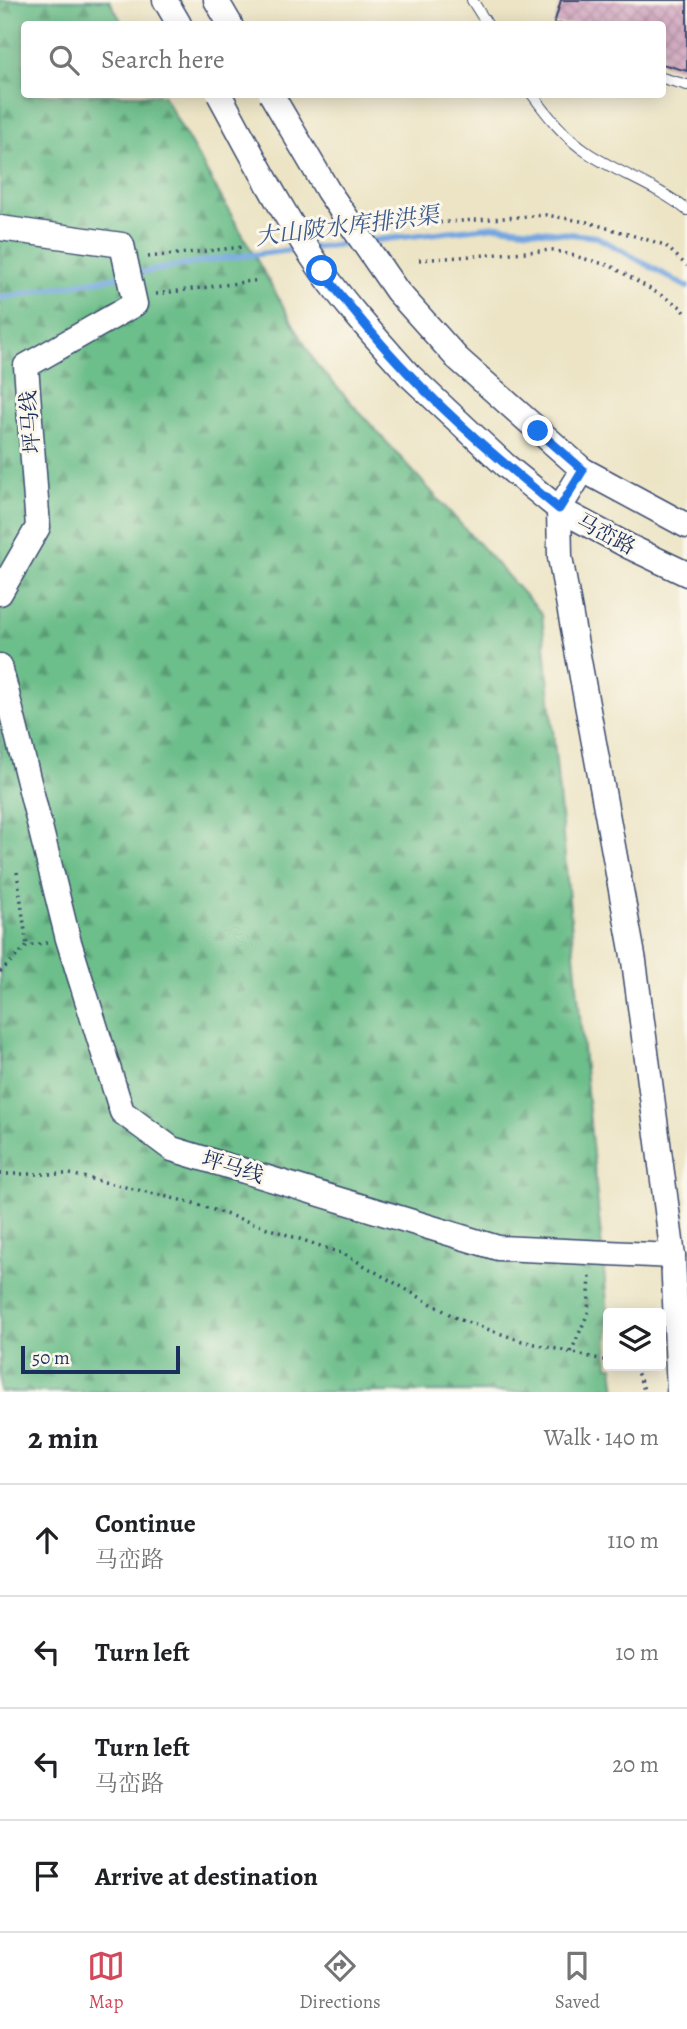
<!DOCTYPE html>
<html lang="en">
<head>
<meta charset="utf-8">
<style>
	body { margin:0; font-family:Alegreya,"Noto Serif SC",serif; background:#f6f6f6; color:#202124 }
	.controls { position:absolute; right:21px; bottom:21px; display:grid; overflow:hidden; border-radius:7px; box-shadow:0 4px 18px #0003 }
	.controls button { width:63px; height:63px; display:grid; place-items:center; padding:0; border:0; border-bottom:2px solid #e0e0e0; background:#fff; color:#202124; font:35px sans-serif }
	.scale { position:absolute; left:21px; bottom:18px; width:159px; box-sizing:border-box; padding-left:7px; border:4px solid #1b2f5e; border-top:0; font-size:19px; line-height:24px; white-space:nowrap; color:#1b2f5e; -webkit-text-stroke:5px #fbf7ec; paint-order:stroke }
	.stop { position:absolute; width:21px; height:21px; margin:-16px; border:5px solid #1a73e8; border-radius:50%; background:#fff }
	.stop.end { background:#1a73e8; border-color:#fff; box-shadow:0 2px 7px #0008 }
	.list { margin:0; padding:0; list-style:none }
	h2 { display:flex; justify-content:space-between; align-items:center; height:91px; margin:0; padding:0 28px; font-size:30px }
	h2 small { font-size:23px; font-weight:400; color:#757577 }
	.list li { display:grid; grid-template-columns:46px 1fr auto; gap:21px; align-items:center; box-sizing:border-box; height:112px; padding:0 28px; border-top:2px solid #e0e0e0 }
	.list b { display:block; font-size:26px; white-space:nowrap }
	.list p { margin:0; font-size:23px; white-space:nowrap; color:#757577 }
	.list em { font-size:23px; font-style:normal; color:#757577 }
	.icon { flex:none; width:38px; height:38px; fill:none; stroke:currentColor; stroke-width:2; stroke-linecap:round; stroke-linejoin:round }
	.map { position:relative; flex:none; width:687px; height:1392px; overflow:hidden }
	.search { position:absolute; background:#fff; box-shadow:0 4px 18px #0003; left:21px; right:21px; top:21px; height:77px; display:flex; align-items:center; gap:18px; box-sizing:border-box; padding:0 24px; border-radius:7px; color:#757577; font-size:26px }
	.sheet { height:539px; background:#fff }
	nav { display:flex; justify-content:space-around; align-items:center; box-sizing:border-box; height:98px; border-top:2px solid #e0e0e0; background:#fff; font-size:19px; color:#757577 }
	nav a { display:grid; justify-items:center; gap:4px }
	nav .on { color:#d1495b }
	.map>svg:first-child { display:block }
	.forest { fill:url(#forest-firs); stroke:#447674; stroke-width:2 }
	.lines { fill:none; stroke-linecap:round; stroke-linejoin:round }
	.stream { stroke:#74a6e0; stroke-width:6 }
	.building { fill:url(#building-cross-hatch) }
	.service-casing { stroke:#3a4a6d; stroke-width:12 }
	.tertiary-casing { stroke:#3a4a6d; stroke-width:27 }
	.path { stroke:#3a4a6d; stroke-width:3.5; stroke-dasharray:2 5; stroke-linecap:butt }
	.service { stroke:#fff; stroke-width:10 }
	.tertiary { stroke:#fff; stroke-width:24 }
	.tertiary-bridge-casing { stroke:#3a4a6d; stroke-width:27; stroke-linecap:butt }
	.tertiary-bridge { stroke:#fff; stroke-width:24 }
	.route { stroke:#1a73e8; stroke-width:9 }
	.labels { text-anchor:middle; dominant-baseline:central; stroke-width:6; stroke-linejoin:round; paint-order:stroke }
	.street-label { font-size:21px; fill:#1b2f5e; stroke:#fbf7ec }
	.water-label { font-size:23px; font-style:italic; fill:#3a598c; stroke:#fbf7ec }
</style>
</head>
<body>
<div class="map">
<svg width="687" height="1392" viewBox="0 0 687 1392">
	<defs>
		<pattern id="forest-firs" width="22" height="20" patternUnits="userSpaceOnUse" patternTransform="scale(1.75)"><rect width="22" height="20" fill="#6cbe8a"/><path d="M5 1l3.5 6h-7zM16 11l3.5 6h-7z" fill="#589b74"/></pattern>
		<pattern id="building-cross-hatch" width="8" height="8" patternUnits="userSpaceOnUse" patternTransform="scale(1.75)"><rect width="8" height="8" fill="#d1a3be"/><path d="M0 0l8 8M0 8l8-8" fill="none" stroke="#a9859e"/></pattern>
	</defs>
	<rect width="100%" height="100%" fill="#fbf7ec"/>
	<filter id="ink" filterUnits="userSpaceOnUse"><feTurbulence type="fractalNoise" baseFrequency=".0143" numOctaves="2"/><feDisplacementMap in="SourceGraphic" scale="14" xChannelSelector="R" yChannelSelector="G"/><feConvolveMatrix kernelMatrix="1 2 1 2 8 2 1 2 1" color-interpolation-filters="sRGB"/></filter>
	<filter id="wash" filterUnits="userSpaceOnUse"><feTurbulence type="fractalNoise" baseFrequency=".00686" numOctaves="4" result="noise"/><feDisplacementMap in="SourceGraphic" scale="28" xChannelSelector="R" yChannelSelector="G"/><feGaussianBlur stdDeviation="1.57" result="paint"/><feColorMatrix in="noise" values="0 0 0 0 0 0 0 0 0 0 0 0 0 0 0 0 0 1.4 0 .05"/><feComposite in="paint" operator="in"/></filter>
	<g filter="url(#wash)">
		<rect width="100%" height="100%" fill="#ece4c5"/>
		<polygon class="forest" points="0,0 109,0 123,24 24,24 24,94 163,95 316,364 542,614 608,1313 608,1366 613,1366 616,1392 0,1392"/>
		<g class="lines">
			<g class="stream">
				<polyline points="368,241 497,226 597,237 687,287"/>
				<polyline points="313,248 358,242"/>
				<polyline points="133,274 211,260 299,249"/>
				<polyline points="0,298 122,276"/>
			</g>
		</g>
		<g id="blocks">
			<polygon class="building" points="561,0 687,0 687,71 662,64 662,24 554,24"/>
		</g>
	</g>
	<g filter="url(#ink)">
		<use href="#blocks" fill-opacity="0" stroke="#3a4a6d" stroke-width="2"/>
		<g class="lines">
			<g class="service-casing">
				<g id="service">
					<polyline points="472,0 487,24"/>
					<polyline points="662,78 687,85"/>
					<path d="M532,94C548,116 565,138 588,153C620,174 657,186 687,210"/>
				</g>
			</g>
			<g class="tertiary-casing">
				<g id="tertiary">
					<polyline points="165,0 179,24"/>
					<polyline points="216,0 230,24"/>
					<polyline points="0,228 122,245 135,304 26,366 38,527 0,593"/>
					<polyline points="457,358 583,470 687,526"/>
					<polyline points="409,375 505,465 559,509 630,547 687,574"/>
					<polyline points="583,470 559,509 560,557 634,961 673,1256"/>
					<polyline points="0,666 68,939 122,1112 172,1149 498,1248 673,1256 679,1392"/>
				</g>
			</g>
			<g class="path">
				<polyline points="391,226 546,215 587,222 665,245 687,266"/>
				<polyline points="148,257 244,247"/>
				<polyline points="419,260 553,250 611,266 681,307 687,315"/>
				<polyline points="156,294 260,280"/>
				<polyline points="17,872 27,946"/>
				<polyline points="0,972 27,946 47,943"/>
				<polyline points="0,1174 70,1174 193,1203 344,1254 458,1319 522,1341 608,1361"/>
				<polyline points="571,1352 588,1313 590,1274"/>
				<polyline points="628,1366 635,1367 645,1392"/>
			</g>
			<use href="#service" class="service"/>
			<use href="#tertiary" class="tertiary"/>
			<g class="tertiary-bridge-casing">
				<g id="tertiary-bridge">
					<path d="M219,94C252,154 283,216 322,271C348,308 379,341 409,375"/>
					<polyline points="271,94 328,191 397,291 457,358"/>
				</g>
			</g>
			<use href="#tertiary-bridge" class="tertiary-bridge"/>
		</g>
	</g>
	<g class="lines" filter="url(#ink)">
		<path class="route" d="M322,271C349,306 377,341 408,373C454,422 507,466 559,509L583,470L538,431"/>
	</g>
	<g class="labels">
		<g class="street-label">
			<text transform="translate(30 422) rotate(-94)">坪马线</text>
			<text transform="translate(606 534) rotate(28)">马峦路</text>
			<text transform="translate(233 1167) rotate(17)">坪马线</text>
		</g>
		<g class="water-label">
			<text transform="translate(347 226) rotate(-7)">大山陂水库排洪渠</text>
		</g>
	</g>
</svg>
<div class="controls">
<button><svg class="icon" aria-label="layers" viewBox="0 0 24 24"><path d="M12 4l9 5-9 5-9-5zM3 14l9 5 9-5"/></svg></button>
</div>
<div class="scale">50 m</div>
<div class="stop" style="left:322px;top:271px"></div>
<div class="stop end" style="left:538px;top:431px"></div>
<div class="search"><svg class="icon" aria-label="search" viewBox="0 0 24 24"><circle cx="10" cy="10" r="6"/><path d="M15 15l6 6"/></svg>Search here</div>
</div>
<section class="sheet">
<h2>2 min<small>Walk · 140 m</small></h2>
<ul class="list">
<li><svg class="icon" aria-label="ahead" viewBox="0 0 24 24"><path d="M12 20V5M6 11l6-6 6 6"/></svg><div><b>Continue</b><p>马峦路</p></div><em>110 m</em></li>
<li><svg class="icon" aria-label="left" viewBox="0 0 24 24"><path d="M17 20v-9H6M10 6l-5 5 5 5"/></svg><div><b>Turn left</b></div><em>10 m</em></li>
<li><svg class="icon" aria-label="left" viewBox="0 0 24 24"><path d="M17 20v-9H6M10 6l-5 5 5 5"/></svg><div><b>Turn left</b><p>马峦路</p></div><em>20 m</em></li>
<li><svg class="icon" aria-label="arrive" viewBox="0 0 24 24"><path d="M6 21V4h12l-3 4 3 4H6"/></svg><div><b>Arrive at destination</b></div></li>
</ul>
</section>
<nav>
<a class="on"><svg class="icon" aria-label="map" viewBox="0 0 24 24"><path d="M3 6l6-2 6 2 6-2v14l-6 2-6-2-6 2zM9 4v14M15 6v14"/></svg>Map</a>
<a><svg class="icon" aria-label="directions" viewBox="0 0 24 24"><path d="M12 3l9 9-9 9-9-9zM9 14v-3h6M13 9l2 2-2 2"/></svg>Directions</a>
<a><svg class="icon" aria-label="saved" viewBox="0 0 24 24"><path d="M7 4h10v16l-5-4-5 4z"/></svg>Saved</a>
</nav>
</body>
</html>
